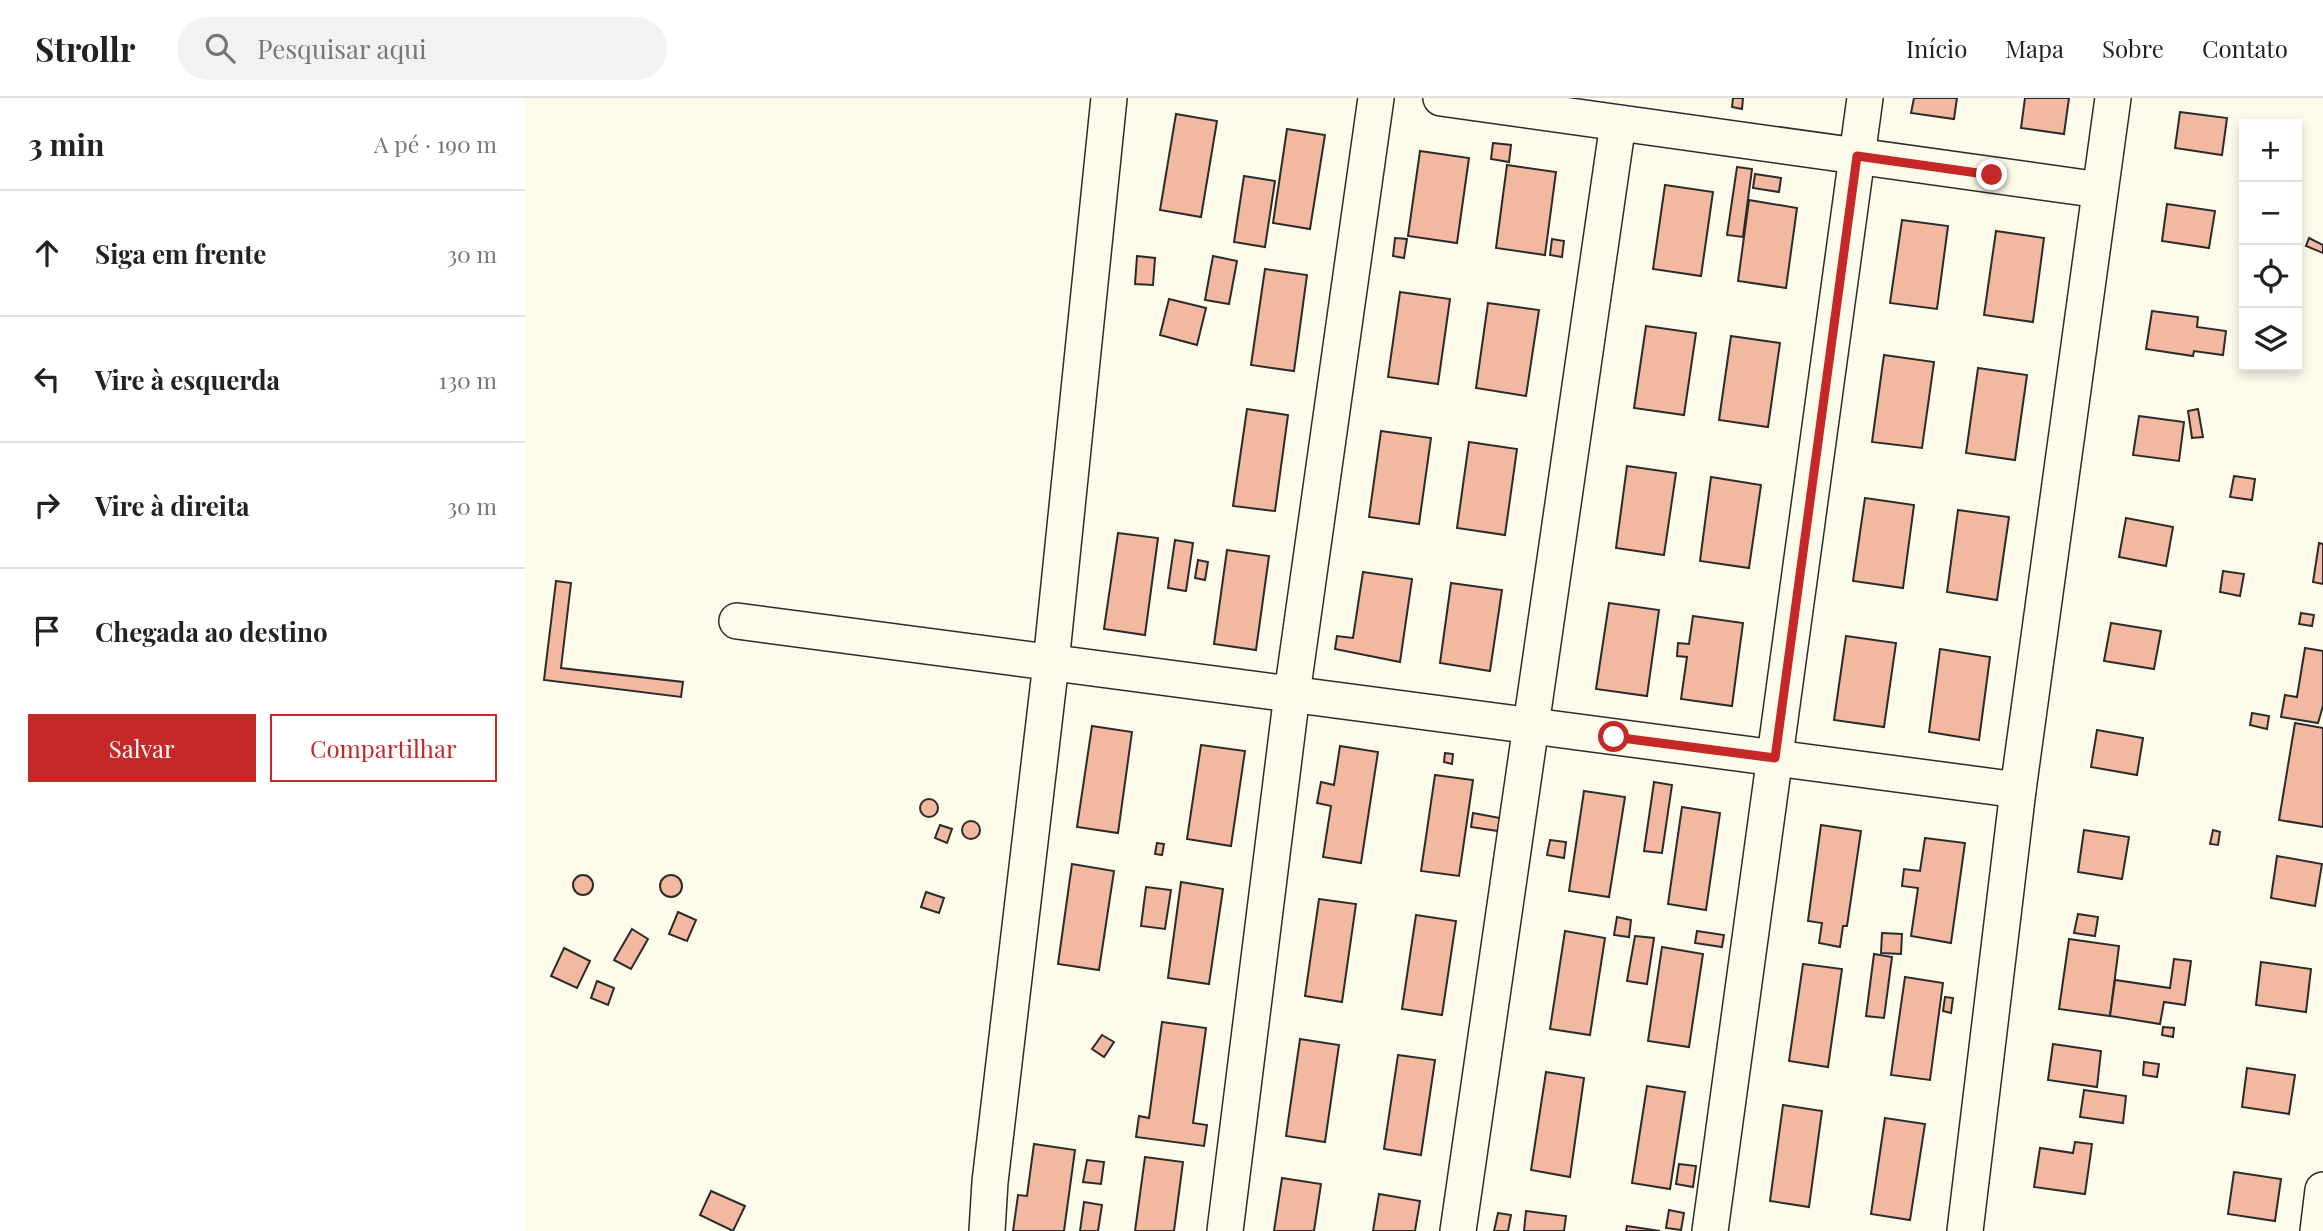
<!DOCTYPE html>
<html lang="pt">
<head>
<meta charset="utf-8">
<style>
	body { margin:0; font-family:"Playfair Display",serif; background:#f2f2f2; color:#222 }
	.controls { position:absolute; right:21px; top:21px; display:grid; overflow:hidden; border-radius:0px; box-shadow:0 4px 10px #0003 }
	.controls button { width:63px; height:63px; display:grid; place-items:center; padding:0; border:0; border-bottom:2px solid #e0e0e0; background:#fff; color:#222; font:35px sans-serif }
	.stop { position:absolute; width:21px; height:21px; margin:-16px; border:5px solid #c62828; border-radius:50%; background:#fff }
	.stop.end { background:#c62828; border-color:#fff; box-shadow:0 2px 7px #0008 }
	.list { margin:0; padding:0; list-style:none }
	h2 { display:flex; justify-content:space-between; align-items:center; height:91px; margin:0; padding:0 28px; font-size:30px }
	h2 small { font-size:23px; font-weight:400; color:#767676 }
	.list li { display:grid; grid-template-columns:46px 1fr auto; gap:21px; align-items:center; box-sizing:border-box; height:126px; padding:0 28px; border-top:2px solid #e0e0e0 }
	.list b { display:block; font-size:26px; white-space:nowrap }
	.list em { font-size:23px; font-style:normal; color:#767676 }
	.actions { display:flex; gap:14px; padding:21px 28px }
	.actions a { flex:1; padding:16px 0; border:2px solid #c62828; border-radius:0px; text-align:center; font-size:24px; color:#c62828 }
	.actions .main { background:#c62828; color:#fff }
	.icon { flex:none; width:38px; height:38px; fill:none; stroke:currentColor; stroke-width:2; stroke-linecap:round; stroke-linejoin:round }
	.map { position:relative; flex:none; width:1798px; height:1133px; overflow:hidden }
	header { display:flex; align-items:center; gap:42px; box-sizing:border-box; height:98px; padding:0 35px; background:#fff; border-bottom:2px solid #e0e0e0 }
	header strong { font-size:33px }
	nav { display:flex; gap:38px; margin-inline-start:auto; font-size:24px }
	.search { width:490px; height:63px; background:#f2f2f2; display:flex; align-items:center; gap:18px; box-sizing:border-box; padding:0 24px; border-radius:38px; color:#767676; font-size:26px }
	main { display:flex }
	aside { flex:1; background:#fff }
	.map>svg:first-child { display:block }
	.building { fill:#f2b8a0; stroke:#2b2b2b; stroke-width:2 }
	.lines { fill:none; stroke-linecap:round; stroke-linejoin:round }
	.minor-casing { stroke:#2b2b2b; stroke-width:38 }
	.minor { stroke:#fdfbea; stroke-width:35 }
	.route { stroke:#c62828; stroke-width:9 }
</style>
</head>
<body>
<header>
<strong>Strollr</strong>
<div class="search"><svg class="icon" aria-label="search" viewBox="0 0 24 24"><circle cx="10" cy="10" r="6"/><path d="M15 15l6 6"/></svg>Pesquisar aqui</div>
<nav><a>Início</a><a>Mapa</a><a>Sobre</a><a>Contato</a></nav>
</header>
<main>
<aside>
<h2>3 min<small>A pé · 190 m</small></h2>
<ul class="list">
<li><svg class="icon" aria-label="ahead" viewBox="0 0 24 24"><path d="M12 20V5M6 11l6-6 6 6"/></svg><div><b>Siga em frente</b></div><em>30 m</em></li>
<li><svg class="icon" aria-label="left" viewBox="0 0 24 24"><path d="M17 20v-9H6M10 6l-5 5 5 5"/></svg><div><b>Vire à esquerda</b></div><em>130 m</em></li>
<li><svg class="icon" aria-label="right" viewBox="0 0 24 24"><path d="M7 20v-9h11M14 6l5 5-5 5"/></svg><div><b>Vire à direita</b></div><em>30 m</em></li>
<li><svg class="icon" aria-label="arrive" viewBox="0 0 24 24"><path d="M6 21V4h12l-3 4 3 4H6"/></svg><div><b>Chegada ao destino</b></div></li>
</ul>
<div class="actions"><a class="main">Salvar</a><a>Compartilhar</a></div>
</aside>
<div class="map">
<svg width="1798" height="1133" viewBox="0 0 1798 1133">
	<rect width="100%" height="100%" fill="#fdfbea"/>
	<g class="building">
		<polygon points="1208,0 1218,0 1217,11 1207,9"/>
		<polygon points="1389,0 1432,0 1429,21 1386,15"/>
		<polygon points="1500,0 1544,0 1539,36 1496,30"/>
		<polygon points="1655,14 1702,20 1697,57 1650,50"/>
		<polygon points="651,16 692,23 676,119 635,112"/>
		<polygon points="762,31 800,37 785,131 748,125"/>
		<polygon points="968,45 986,47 984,64 966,61"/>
		<polygon points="895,53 944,60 932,145 883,138"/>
		<polygon points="982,67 1031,74 1020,157 971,150"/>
		<polygon points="1212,69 1227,71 1218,139 1202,137"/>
		<polygon points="1230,76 1256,80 1254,94 1228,90"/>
		<polygon points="719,78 750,83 740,149 709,144"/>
		<polygon points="1140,87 1188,94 1176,178 1128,171"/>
		<polygon points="1224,102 1272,110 1261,190 1213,183"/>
		<polygon points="1642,106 1690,113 1684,150 1637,143"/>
		<polygon points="1377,122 1423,128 1412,211 1365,205"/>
		<polygon points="1471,133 1519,140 1508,224 1459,217"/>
		<polygon points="870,140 882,141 879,160 868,158"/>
		<polygon points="1784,140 1798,147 1798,155 1781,148"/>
		<polygon points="1027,141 1039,143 1037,159 1025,157"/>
		<polygon points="612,158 630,160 628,187 610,186"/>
		<polygon points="688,158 712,163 704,206 680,202"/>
		<polygon points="740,171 782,177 769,273 726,267"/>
		<polygon points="875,194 925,201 913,286 863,279"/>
		<polygon points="644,201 681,210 672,247 635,237"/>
		<polygon points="963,205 1014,212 1001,298 951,290"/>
		<polygon points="1627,213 1673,219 1672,229 1701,233 1698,257 1669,253 1668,258 1621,251"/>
		<polygon points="1121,228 1171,235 1159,317 1109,310"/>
		<polygon points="1206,238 1255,245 1243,329 1194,322"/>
		<polygon points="1359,257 1409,264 1397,350 1347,344"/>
		<polygon points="1453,270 1502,277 1490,362 1441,355"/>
		<polygon points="722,311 763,317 750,413 708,408"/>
		<polygon points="1673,311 1678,339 1667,340 1663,313"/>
		<polygon points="1614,318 1659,324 1654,363 1608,357"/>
		<polygon points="856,333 906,340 894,426 844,419"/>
		<polygon points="944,344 992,351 980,437 932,430"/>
		<polygon points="1102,368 1151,375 1139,457 1091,450"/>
		<polygon points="1709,378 1730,381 1727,402 1705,399"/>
		<polygon points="1186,379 1236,387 1224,470 1175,463"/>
		<polygon points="1340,400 1389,407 1378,490 1328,483"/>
		<polygon points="1433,412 1484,419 1472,502 1422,494"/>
		<polygon points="1601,420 1648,429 1641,468 1594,459"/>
		<polygon points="593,435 633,440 620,537 579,531"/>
		<polygon points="650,442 668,445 661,493 643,490"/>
		<polygon points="1794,445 1798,446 1798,486 1788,484"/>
		<polygon points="702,452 744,458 731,552 689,546"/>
		<polygon points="673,462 683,464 680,482 670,480"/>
		<polygon points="1698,473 1719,476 1715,498 1695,494"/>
		<polygon points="838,474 887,481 875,564 810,551 812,538 828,540"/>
		<polygon points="31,483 46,485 36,570 158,584 156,599 19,582"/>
		<polygon points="926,485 977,492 965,573 915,565"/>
		<polygon points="1084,505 1134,512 1122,598 1071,591"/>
		<polygon points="1776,515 1789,517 1787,528 1774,526"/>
		<polygon points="1168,518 1218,525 1207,608 1156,601 1162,559 1152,558 1153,545 1164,546"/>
		<polygon points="1586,525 1636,533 1629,571 1579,563"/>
		<polygon points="1321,538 1371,545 1359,629 1309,622"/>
		<polygon points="1780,550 1798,553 1798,608 1793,625 1756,619 1760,597 1772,599"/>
		<polygon points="1415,551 1465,559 1454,642 1404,634"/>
		<polygon points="1727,615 1744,618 1742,631 1725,627"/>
		<polygon points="1770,625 1798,630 1798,729 1754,722"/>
		<polygon points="567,628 607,634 593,735 552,729"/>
		<polygon points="1572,632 1618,640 1612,677 1566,669"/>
		<polygon points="676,647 720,653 706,748 662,741"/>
		<polygon points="815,648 853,654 836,765 798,759 806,708 792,705 796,684 809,687"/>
		<polygon points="920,655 928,656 927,666 919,664"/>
		<polygon points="910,677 948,682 934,778 896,773"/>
		<polygon points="1129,684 1147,687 1137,755 1119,753"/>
		<polygon points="1059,693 1100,699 1084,799 1044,793"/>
		<circle cx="404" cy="710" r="9"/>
		<polygon points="1157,709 1195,715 1181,812 1143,806"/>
		<polygon points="948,715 975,720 973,733 946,729"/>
		<circle cx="446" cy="732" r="9"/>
		<polygon points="415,727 427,731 422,745 410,740"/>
		<polygon points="1296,727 1336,733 1322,828 1318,828 1315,849 1294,845 1297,825 1283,823"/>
		<polygon points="1559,732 1604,739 1597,781 1553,774"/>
		<polygon points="1688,732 1695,734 1693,747 1685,746"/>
		<polygon points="1400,740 1440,745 1426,845 1386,838 1393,790 1377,788 1379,771 1395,773"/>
		<polygon points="1025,742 1041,744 1039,760 1022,757"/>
		<polygon points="632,745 639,746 637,757 630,756"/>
		<polygon points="1752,758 1797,766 1790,808 1746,800"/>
		<polygon points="547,766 589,773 574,872 533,866"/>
		<circle cx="146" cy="788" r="11"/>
		<circle cx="58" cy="787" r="10"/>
		<polygon points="656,784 698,791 684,886 643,880"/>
		<polygon points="621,789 646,792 640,831 616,828"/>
		<polygon points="401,794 419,800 414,815 396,809"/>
		<polygon points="794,801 831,806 817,904 780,898"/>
		<polygon points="153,814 171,822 162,843 144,836"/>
		<polygon points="1553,816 1573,819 1570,838 1549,835"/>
		<polygon points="891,817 931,823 917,917 877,911"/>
		<polygon points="1092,819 1106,822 1104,839 1089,837"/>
		<polygon points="107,831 123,841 106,871 89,862"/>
		<polygon points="1040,833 1080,840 1065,937 1025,931"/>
		<polygon points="1172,833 1199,837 1197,849 1170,845"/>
		<polygon points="1357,835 1377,836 1376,856 1356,855"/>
		<polygon points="1110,838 1129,840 1122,886 1102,883"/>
		<polygon points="1544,841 1594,848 1585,918 1534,911"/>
		<polygon points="1137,849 1178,856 1164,949 1123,943"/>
		<polygon points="39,850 65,863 52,890 26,878"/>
		<polygon points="1349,856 1367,859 1359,920 1341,918"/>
		<polygon points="1649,861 1666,863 1660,907 1639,904 1635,926 1585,918 1590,882 1645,890"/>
		<polygon points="1736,864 1786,871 1781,914 1731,907"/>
		<polygon points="1278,866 1317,871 1303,969 1264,963"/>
		<polygon points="1380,879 1418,885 1405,982 1366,977"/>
		<polygon points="72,883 89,890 83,907 66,900"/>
		<polygon points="1420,899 1428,900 1426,915 1418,913"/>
		<polygon points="637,924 681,930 668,1025 682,1027 679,1048 611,1039 614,1018 624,1020"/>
		<polygon points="1638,929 1649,930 1648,939 1637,937"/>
		<polygon points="577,937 589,944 579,959 567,951"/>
		<polygon points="775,941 814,947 800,1044 761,1038"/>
		<polygon points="1528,946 1576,953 1572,989 1523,982"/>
		<polygon points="873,957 910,962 896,1057 859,1051"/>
		<polygon points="1619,964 1634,966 1632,979 1618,977"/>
		<polygon points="1722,970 1770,977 1764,1016 1717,1009"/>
		<polygon points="1021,974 1059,980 1045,1079 1006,1072"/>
		<polygon points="1122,988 1160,994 1145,1091 1107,1085"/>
		<polygon points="1559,992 1601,998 1598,1025 1555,1019"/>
		<polygon points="1258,1007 1297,1013 1284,1109 1245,1103"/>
		<polygon points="1360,1020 1400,1026 1385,1122 1346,1116"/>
		<polygon points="1550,1044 1567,1046 1560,1096 1509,1089 1515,1050 1548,1055"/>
		<polygon points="509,1046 550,1052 539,1133 488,1133 493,1097 502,1098"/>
		<polygon points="620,1059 658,1064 649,1133 610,1133"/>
		<polygon points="562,1062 579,1064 576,1086 558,1084"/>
		<polygon points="1154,1066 1171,1068 1168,1089 1151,1086"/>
		<polygon points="1709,1074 1756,1081 1750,1123 1703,1116"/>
		<polygon points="757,1080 796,1086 789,1133 749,1133"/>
		<polygon points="186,1093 220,1108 208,1133 175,1117"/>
		<polygon points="854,1096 895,1103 890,1133 848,1133"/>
		<polygon points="559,1104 577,1107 573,1133 555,1133"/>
		<polygon points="1144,1112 1159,1115 1156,1132 1141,1130"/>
		<polygon points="1001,1113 1041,1118 1039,1133 999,1133"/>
		<polygon points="973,1115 986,1117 983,1133 969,1133"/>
		<polygon points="1102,1128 1135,1133 1101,1133"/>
	</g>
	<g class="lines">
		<g class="minor-casing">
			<g id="minor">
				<polyline points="916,0 1575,92"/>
				<polyline points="212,523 1493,692"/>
				<polyline points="462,1133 465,1084 526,565 584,0"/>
				<polyline points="700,1133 767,596 851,0"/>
				<polyline points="933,1133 1093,25"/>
				<polyline points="1185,1133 1340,0"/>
				<polyline points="1440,1133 1493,692 1588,0"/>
				<polyline points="1793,1133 1798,1092"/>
			</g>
		</g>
		<use href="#minor" class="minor"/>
	</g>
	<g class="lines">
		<polyline class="route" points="1089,639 1250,660 1332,58 1467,77"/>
	</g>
</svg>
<div class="controls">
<button>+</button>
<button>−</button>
<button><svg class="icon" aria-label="locate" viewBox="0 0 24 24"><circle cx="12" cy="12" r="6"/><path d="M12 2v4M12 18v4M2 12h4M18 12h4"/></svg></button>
<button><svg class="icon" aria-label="layers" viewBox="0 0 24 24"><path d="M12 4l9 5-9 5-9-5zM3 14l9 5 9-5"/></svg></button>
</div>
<div class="stop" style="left:1089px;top:639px"></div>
<div class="stop end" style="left:1467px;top:77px"></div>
</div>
</main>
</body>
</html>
